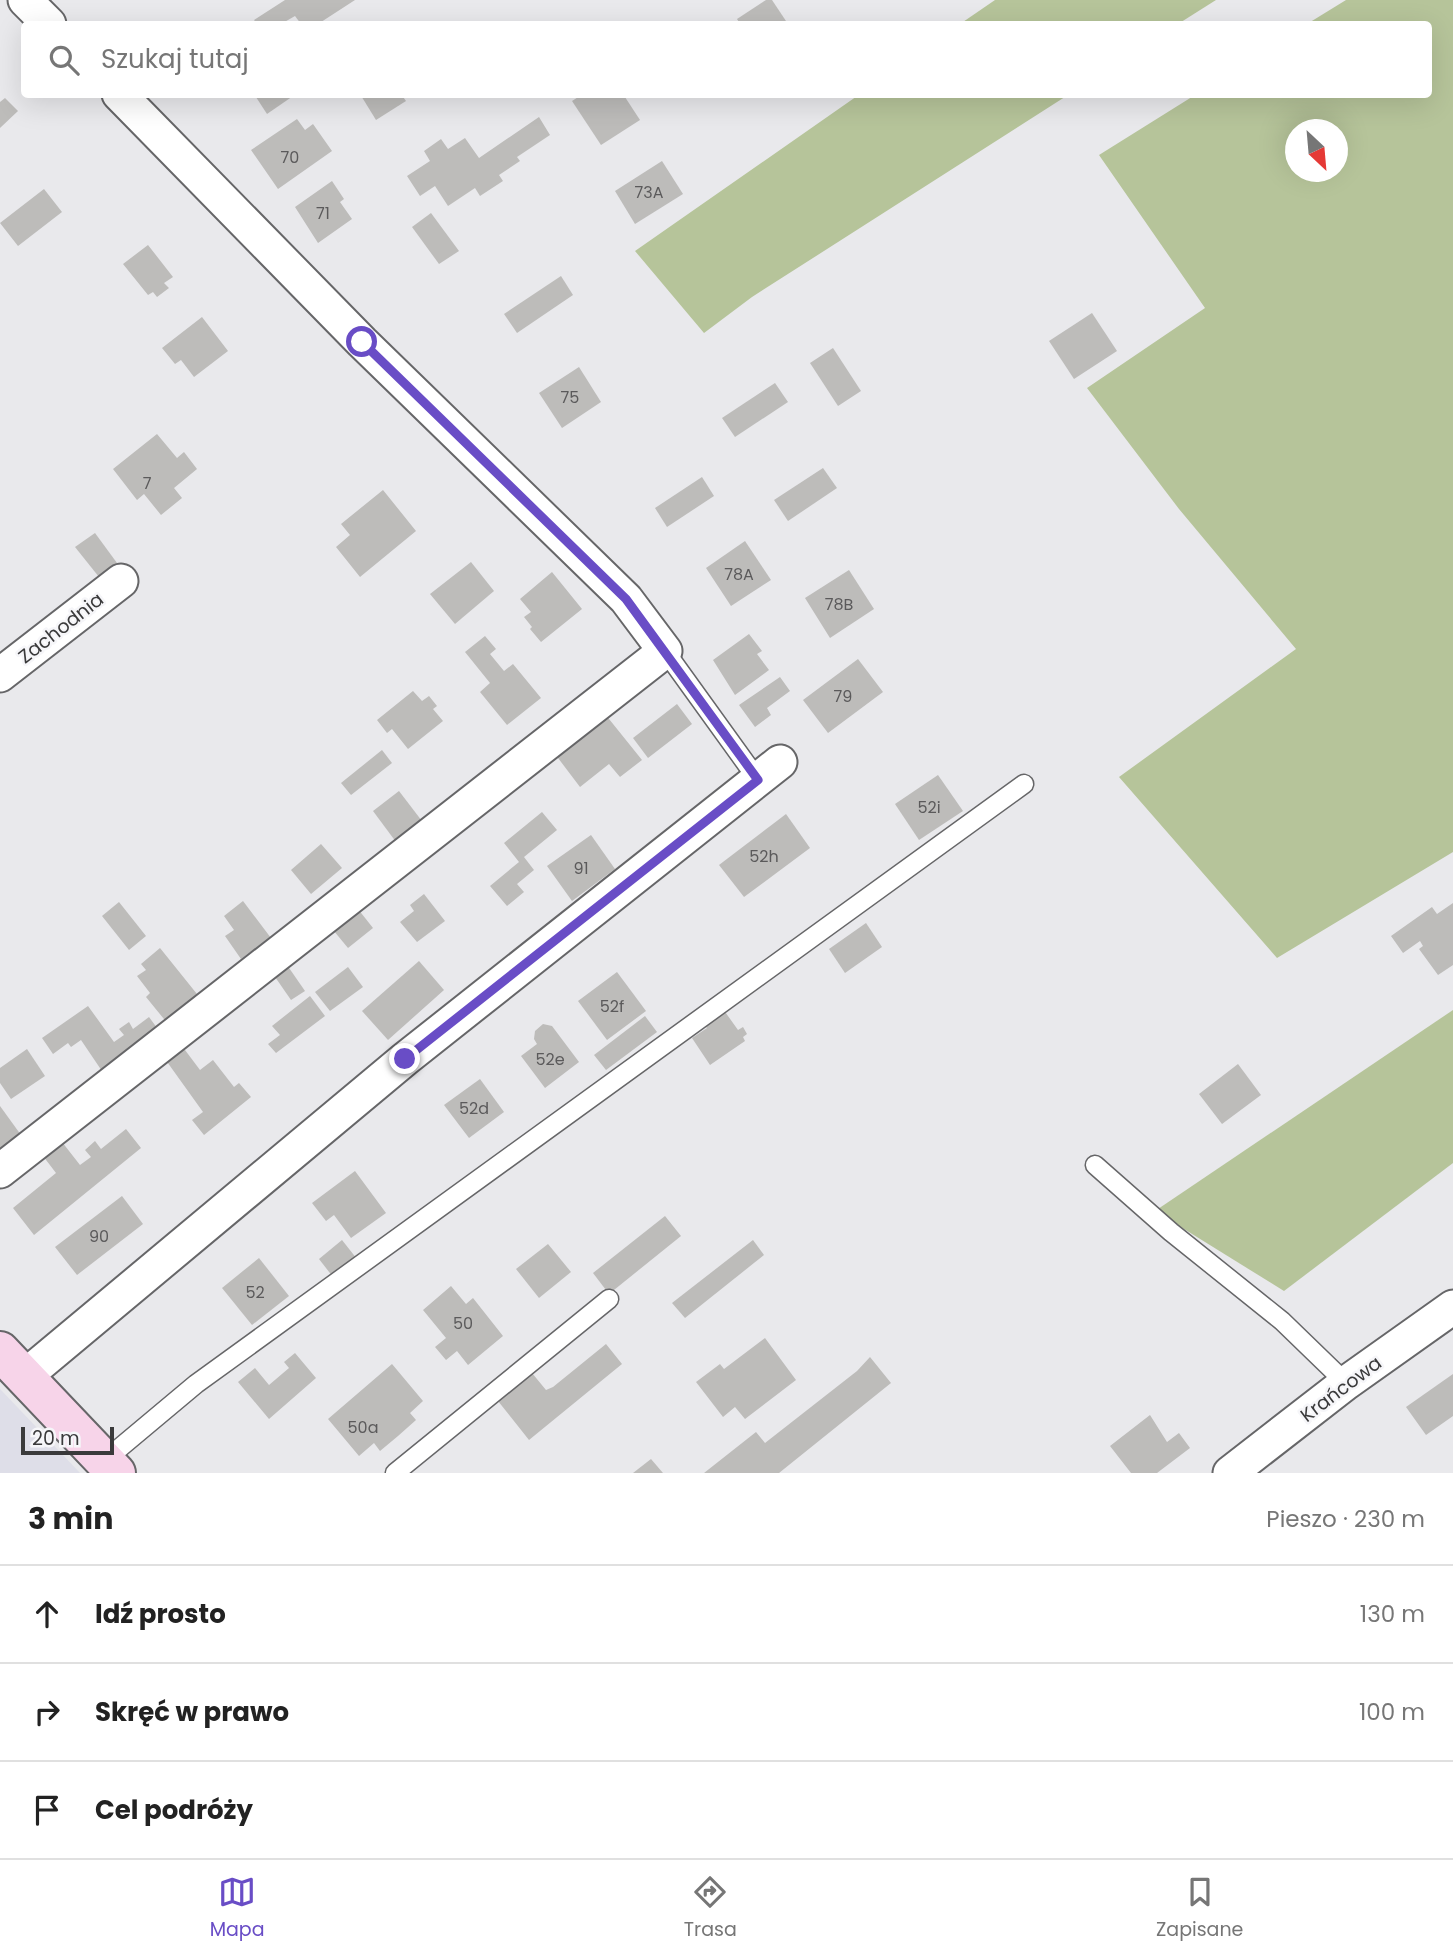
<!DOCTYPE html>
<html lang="pl">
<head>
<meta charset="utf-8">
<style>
	body { margin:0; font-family:Poppins,sans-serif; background:#f6f6f6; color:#222 }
	.compass { position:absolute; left:1285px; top:119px; width:63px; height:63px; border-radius:50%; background:#fff; box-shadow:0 7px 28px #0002; rotate:154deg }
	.scale { position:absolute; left:21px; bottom:18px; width:93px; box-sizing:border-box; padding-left:7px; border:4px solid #3a3a3b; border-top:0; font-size:19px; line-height:24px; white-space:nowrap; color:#3a3a3b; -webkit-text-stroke:5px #f6f6f9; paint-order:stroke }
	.stop { position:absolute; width:21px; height:21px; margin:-16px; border:5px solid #694dc6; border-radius:50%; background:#fff }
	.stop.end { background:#694dc6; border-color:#fff; box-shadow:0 2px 7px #0008 }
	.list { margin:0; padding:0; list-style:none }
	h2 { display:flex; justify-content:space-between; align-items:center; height:91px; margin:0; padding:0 28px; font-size:30px }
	h2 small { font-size:23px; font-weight:400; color:#767676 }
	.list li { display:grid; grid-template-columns:46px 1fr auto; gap:21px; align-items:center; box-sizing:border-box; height:98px; padding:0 28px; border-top:2px solid #e0e0e0 }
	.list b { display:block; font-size:26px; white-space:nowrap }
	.list em { font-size:23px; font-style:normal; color:#767676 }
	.icon { flex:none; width:38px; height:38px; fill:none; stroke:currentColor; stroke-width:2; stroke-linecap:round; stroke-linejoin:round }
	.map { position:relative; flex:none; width:1453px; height:1473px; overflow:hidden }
	.search { position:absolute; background:#fff; box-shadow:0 7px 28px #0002; left:21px; right:21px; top:21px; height:77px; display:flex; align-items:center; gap:18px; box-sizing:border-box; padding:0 24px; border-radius:7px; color:#767676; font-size:26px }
	.sheet { height:385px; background:#fff }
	nav { display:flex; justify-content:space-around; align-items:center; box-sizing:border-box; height:98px; border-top:2px solid #e0e0e0; background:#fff; font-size:19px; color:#767676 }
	nav a { display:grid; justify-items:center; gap:4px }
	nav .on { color:#694dc6 }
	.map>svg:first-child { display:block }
	.built { fill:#dedee8 }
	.green { fill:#b6c49a; fill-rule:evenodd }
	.building { fill:#bdbcba }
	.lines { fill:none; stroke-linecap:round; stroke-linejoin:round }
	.lane-casing { stroke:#666668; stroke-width:21 }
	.street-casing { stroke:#666668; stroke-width:37 }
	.secondary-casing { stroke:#666668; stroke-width:42 }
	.lane { stroke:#fff; stroke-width:18 }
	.street { stroke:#fff; stroke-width:33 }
	.secondary { stroke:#f7d4e9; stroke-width:38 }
	.route { stroke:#694dc6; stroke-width:9 }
	.labels { text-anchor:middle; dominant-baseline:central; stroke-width:5; stroke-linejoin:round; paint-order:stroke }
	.number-label { font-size:16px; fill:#5b5a5b }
	.street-label { font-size:19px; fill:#3a3a3b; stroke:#f6f6f9 }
</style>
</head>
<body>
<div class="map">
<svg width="1453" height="1473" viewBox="0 0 1453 1473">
	<rect width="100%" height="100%" fill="#e9e9ec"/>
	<polygon class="built" points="0,1389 80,1473 0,1473"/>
	<g class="green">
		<polygon points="995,0 1216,0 1178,24 960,24"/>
		<path d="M1346,0H1453V852L1277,958L1119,777L1296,649L1179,509L1087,388L1205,308L1099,155L1195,95L1428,94V24H1307ZM1296,130H1338V172H1296Z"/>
		<polygon points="860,94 1068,95 752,297 704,333 635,251"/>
		<polygon points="1453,1010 1453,1163 1284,1291 1155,1211"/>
	</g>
	<g class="building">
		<polygon points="285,0 355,0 318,24 301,24 295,16 281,24 257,24 254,20"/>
		<polygon points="766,0 772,0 788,24 740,24 737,19"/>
		<polygon points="254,94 296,94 267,114"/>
		<polygon points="360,94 401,94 406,101 376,120"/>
		<polygon points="583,94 623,94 640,120 601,145 572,101"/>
		<polygon points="5,98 18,111 0,128 0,102"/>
		<polygon points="539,117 550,135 517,157 520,161 499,175 503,181 480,196 475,188 448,206 435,186 420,196 407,176 430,161 424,151 441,139 448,149 465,138 479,158"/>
		<polygon points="297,119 305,130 313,124 332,151 278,189 251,150"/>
		<polygon points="662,161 683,194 635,224 615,191"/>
		<polygon points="332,181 344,199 340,202 352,219 318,243 295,207"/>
		<polygon points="44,189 62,212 18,246 0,223"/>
		<polygon points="431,213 459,251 439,264 412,227"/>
		<polygon points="148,245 173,277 164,283 169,288 157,297 153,292 148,295 123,264"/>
		<polygon points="561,276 573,295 517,333 504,314"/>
		<polygon points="1092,313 1117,351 1074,379 1049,341"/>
		<polygon points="202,317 228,351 194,377 181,360 175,364 162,348"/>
		<polygon points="833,348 861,391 838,406 810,363"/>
		<polygon points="579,367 601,402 562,428 539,393"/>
		<polygon points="775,383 788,402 735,437 722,418"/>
		<polygon points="157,434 177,458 184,452 197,469 174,488 182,498 161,515 144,494 137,500 113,469"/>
		<polygon points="823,468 837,488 788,521 774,500"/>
		<polygon points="702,477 714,496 667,527 655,508"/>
		<polygon points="383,490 416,531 360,577 336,547 350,535 341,524"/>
		<polygon points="95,533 117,563 99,577 75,547"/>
		<polygon points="745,541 771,580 731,606 706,568"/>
		<polygon points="471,562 494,591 455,624 430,594"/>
		<polygon points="849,570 874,609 830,638 805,598"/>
		<polygon points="552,572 582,609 541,642 530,629 532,627 524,617 531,612 520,599"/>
		<polygon points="749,634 762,651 757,654 769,670 735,695 713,660"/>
		<polygon points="485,636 496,649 490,654 504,671 513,664 541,698 507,725 480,692 490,683 465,652"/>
		<polygon points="858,659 883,692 828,733 803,700"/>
		<polygon points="780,677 790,691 767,708 771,715 755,727 739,705"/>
		<polygon points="413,691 422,701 429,696 437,706 433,709 443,721 408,749 392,729 387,733 377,720"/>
		<polygon points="677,704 692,724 648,758 633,738"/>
		<polygon points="605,714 642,760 620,777 609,764 580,787 555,754"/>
		<polygon points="382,750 392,763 351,795 341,783"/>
		<polygon points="938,775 963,811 919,840 895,804"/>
		<polygon points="399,791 425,825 399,846 373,811"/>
		<polygon points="542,812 557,830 524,857 534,870 517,884 524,892 507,906 490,886 519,862 504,843"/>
		<polygon points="786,814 810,848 744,897 719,865"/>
		<polygon points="591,835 615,869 572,901 547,866"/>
		<polygon points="321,844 342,868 311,894 291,870"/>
		<polygon points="424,894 445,921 417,942 400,922 414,911 410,905"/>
		<polygon points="243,901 274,942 254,957 250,952 241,959 225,936 234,930 224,916"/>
		<polygon points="119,902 146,936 129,950 102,916"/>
		<polygon points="1453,903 1453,965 1438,975 1419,949 1423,946 1420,941 1403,953 1391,936 1432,907 1437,914"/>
		<polygon points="354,904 373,928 348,948 329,925"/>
		<polygon points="866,923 882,947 845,973 829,949"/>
		<polygon points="160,948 205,1004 168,1024 146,997 150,993 137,976 146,970 141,964"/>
		<polygon points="419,961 444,990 388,1040 362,1011"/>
		<polygon points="287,965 305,991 291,1000 273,974"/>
		<polygon points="348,967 363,987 330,1011 315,992"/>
		<polygon points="617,972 646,1011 607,1040 578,1001"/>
		<polygon points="310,996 325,1016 276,1053 268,1044 280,1035 272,1026"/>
		<polygon points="88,1006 114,1042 124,1035 119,1029 129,1022 133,1029 149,1017 163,1036 106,1077 81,1040 71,1047 68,1043 53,1054 42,1038"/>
		<polygon points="723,1009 738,1030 743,1027 747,1034 743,1037 745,1041 710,1065 692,1038 707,1028 703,1023"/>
		<polygon points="645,1016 657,1032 606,1070 594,1055"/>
		<polygon points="543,1024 552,1026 579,1062 545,1088 521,1056 537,1044 534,1039 535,1031"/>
		<polygon points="182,1046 200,1070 213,1060 234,1087 239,1083 251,1097 204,1135 192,1120 203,1112 165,1059"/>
		<polygon points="27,1049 45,1076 11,1099 0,1083 0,1068"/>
		<polygon points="1238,1064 1261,1095 1222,1124 1199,1094"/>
		<polygon points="480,1079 504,1112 469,1138 444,1105"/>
		<polygon points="0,1106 21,1135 0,1151"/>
		<polygon points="126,1129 141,1148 34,1235 13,1208 56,1173 43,1156 62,1142 80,1165 91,1157 85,1150 95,1141 101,1149"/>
		<polygon points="355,1171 386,1213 351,1238 334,1215 326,1221 312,1203"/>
		<polygon points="122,1196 143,1224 77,1275 55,1247"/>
		<polygon points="665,1216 681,1236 609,1294 593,1273"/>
		<polygon points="342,1240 357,1259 333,1277 319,1259"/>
		<polygon points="753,1240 764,1255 685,1318 672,1303"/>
		<polygon points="548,1244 571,1272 539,1298 516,1269"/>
		<polygon points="259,1258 289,1296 252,1325 222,1288"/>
		<polygon points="451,1286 466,1304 473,1298 503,1336 468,1365 457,1351 446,1360 435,1347 446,1338 423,1310"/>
		<polygon points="765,1338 796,1380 745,1419 735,1407 723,1417 696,1382 720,1364 724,1369"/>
		<polygon points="606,1344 622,1364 529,1440 498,1401 532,1373 546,1390 553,1387"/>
		<polygon points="295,1353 316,1378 269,1419 238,1382 255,1368 269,1385 289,1368 284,1362"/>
		<polygon points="870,1357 891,1383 779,1473 704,1473 756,1432 765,1443 857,1371"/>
		<polygon points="392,1364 423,1401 410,1413 416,1420 398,1436 380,1451 374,1443 359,1456 328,1419"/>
		<polygon points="1453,1374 1453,1416 1426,1435 1406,1407"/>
		<polygon points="1150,1415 1167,1442 1179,1433 1190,1448 1157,1473 1131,1473 1110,1446"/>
		<polygon points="651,1459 663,1473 633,1473"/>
	</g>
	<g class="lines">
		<g class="lane-casing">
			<g id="lane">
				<polyline points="665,651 758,780"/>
				<polyline points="1095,1165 1171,1232 1282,1321 1346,1383"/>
				<polyline points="104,1461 196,1384 1024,784"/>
				<polyline points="395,1473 609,1299"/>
			</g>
		</g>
		<g class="street-casing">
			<g id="street">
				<polyline points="25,0 49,24"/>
				<polyline points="0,675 121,581"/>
				<polyline points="0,1171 665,651 626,599 362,342 119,94"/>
				<polyline points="24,1377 405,1059 780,762"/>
				<polyline points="1230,1473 1346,1383 1453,1307"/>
			</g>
		</g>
		<g class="secondary-casing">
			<polyline id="secondary" points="0,1351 116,1473"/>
		</g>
		<use href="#lane" class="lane"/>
		<use href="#street" class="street"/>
		<use href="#secondary" class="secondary"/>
	</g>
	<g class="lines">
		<polyline class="route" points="362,342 626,599 758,780 405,1059"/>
	</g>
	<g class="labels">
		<g class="number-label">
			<text x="290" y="157">70</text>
			<text x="649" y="192">73A</text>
			<text x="323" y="213">71</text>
			<text x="570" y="397">75</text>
			<text x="147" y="483">7</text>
			<text x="739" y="574">78A</text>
			<text x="839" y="604">78B</text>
			<text x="843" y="696">79</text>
			<text x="929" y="807">52i</text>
			<text x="764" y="856">52h</text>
			<text x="581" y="868">91</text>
			<text x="612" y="1006">52f</text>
			<text x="550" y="1059">52e</text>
			<text x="474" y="1108">52d</text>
			<text x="99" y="1236">90</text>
			<text x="255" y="1292">52</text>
			<text x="463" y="1323">50</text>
			<text x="363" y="1427">50a</text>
		</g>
		<g class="street-label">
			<text transform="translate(61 628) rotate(-38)">Zachodnia</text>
			<text transform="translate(1341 1389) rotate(-37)">Krańcowa</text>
		</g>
	</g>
</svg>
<svg class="compass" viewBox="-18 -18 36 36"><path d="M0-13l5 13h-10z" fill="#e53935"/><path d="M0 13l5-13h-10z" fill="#767676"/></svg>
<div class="scale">20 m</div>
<div class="stop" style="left:362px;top:342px"></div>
<div class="stop end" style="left:405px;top:1059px"></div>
<div class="search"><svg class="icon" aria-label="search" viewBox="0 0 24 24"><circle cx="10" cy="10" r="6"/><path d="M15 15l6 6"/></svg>Szukaj tutaj</div>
</div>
<section class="sheet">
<h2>3 min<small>Pieszo · 230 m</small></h2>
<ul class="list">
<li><svg class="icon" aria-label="ahead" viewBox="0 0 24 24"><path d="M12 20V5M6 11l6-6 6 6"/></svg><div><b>Idź prosto</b></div><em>130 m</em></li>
<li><svg class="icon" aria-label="right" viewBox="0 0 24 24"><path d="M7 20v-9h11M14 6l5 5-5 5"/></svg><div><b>Skręć w prawo</b></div><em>100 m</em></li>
<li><svg class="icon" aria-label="arrive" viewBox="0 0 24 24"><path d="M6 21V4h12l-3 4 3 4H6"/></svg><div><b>Cel podróży</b></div></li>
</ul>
</section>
<nav>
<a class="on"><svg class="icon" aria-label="map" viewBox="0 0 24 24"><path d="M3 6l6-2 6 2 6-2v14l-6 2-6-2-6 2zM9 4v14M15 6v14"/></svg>Mapa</a>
<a><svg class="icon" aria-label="directions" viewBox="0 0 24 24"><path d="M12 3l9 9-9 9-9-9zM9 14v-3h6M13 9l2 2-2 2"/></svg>Trasa</a>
<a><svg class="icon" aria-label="saved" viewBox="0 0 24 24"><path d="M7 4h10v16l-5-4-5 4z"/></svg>Zapisane</a>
</nav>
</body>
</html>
